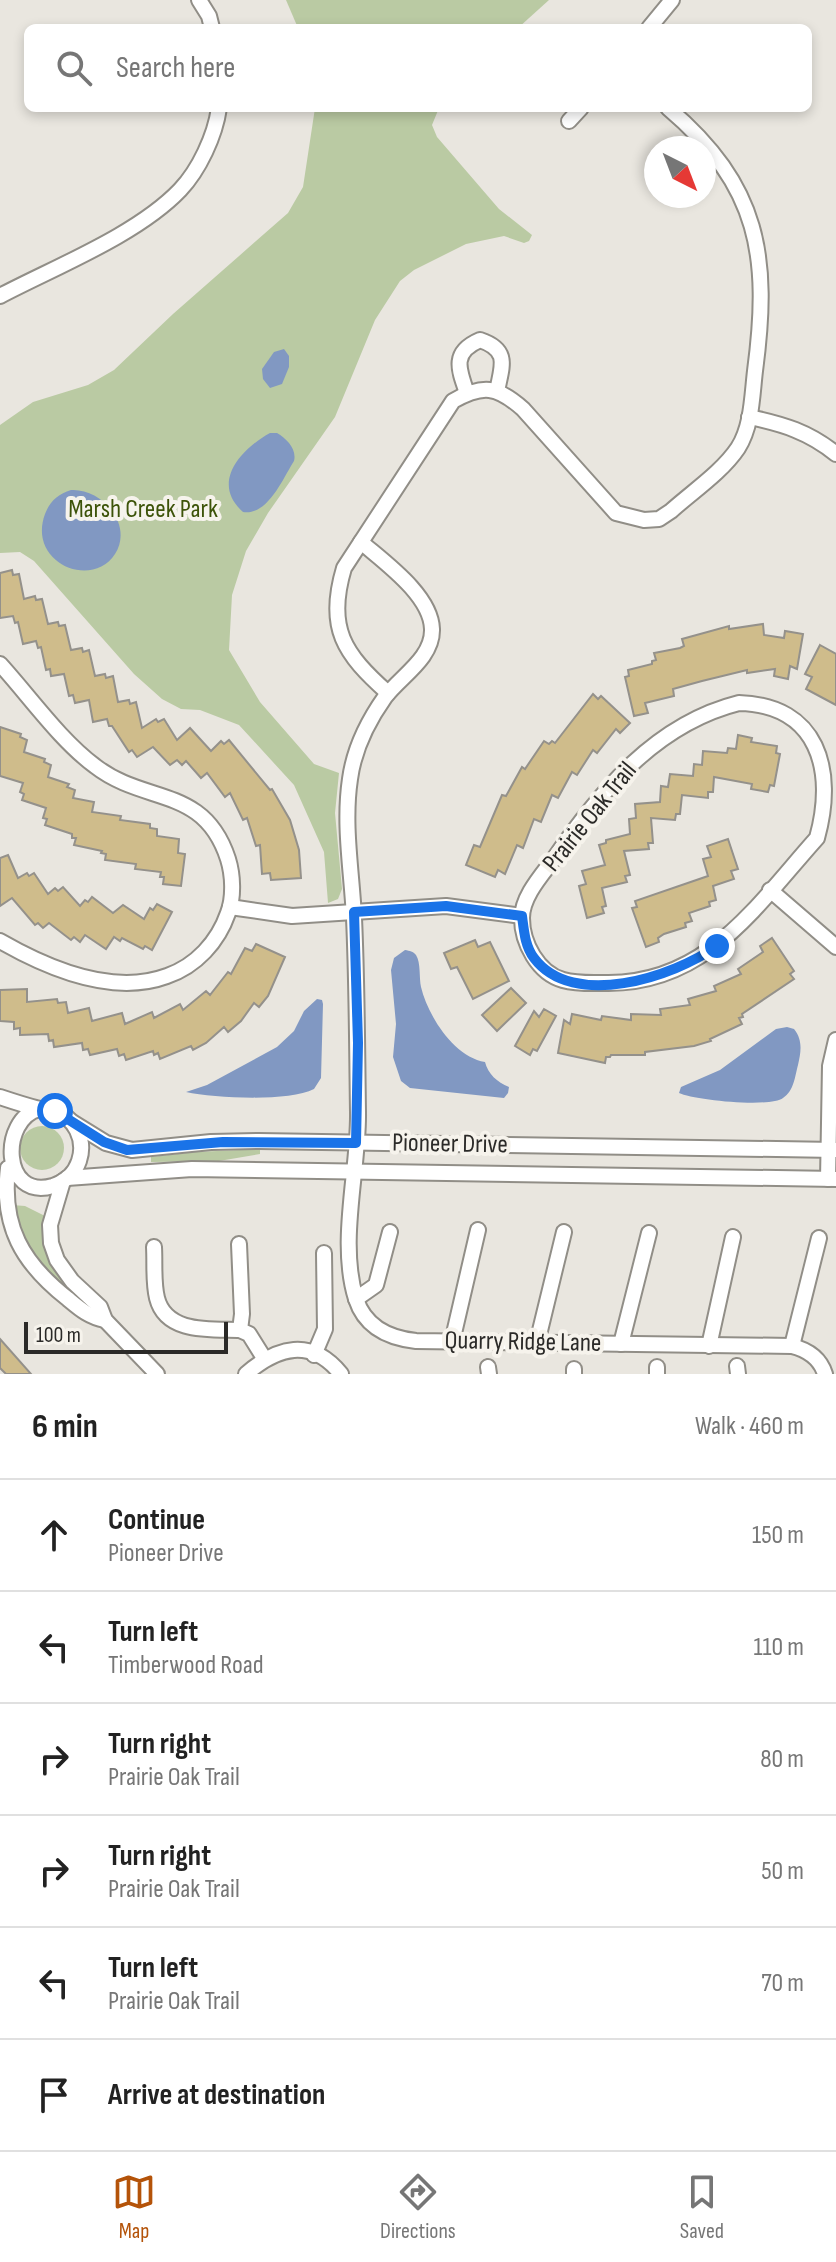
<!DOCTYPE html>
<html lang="en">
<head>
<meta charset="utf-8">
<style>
	body { margin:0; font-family:"Sofia Sans Condensed",sans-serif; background:#f2f2f2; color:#222 }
	.compass { position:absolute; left:644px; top:136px; width:72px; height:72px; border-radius:50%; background:#fff; box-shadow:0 4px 12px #0003; rotate:138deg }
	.scale { position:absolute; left:24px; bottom:20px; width:204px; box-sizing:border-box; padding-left:8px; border:4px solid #2b2a28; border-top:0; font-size:22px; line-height:28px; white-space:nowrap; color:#2b2a28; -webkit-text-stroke:6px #f6f3ec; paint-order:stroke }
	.stop { position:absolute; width:24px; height:24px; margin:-18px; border:6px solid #1a73e8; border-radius:50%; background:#fff }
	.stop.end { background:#1a73e8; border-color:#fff; box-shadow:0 2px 8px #0008 }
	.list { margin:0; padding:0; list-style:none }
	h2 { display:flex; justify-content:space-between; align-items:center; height:104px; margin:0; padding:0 32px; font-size:34px }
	h2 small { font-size:26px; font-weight:400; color:#767676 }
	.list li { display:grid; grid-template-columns:52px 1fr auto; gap:24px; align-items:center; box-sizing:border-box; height:112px; padding:0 32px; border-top:2px solid #e0e0e0 }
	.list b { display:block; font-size:30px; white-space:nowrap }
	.list p { margin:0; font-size:26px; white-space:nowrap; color:#767676 }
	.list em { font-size:26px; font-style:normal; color:#767676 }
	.icon { flex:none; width:44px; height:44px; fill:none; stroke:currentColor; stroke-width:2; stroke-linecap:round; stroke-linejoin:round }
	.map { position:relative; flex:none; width:836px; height:1374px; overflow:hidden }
	.search { position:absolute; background:#fff; box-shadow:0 4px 12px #0003; left:24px; right:24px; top:24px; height:88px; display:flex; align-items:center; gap:20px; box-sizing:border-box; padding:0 28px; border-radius:12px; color:#767676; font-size:30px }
	.sheet { height:776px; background:#fff }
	nav { display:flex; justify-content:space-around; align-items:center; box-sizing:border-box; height:112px; border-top:2px solid #e0e0e0; background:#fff; font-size:22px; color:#767676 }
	nav a { display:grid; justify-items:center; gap:4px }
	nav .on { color:#b45309 }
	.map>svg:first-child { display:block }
	.green { fill:#bacaa3 }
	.water { fill:#8198c2 }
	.building { fill:#cfbc8b; stroke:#94918b; stroke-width:2 }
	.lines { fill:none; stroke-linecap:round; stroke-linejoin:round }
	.minor-casing { stroke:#918e87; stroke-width:18 }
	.minor { stroke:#fff; stroke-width:14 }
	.route { stroke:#1a73e8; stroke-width:10 }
	.labels { text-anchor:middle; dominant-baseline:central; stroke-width:8; stroke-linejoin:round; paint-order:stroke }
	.park-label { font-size:26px; fill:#3d5309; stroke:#f6f3ec }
	.street-label { font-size:26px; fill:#2b2a28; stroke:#f6f3ec }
</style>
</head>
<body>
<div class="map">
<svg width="836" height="1374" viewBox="0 0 836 1374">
	<rect width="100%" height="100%" fill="#e9e6df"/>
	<g class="green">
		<polygon points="286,0 549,0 518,28 298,28"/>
		<polygon points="315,108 439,108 432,125 437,137 499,209 532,235 529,241 524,243 504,236 466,244 414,270 400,281 375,320 335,417 268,513 246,551 232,595 229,650 260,702 314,764 339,773 335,813 342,889 338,899 328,903 324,852 294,785 239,725 200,710 181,709 162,699 134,674 34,561 20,552 0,553 0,425 33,402 88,385 114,370 173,314 288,213 303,187"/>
		<circle cx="42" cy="1148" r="22"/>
		<polygon points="260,1149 260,1154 219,1161 151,1162 151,1157 195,1152"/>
		<path d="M12,1205L25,1206L45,1216L44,1229L70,1286L67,1290C35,1266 24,1242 12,1205Z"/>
	</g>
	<g class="water">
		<polygon points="284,349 289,356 289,367 282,384 270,388 263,379 262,369 274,352"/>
		<path d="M270,433H277C287,439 297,449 294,461C283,478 268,516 243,512C210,483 241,449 270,433Z"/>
		<path d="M71,490C101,488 134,524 115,554C92,590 27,563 45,514C50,501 58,494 71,490Z"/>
		<path d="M405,950C410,951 413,951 416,955C421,963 419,978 421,987C428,1016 454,1057 485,1062C488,1074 497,1082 509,1087L508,1093L504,1098L410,1088L401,1081L393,1057L396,1024L391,970L394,958Z"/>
		<path d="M317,999L322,1000L323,1004L321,1078L314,1089C288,1102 215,1098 186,1092L207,1085L277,1047L294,1031L304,1011Z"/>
		<path d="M787,1027L794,1029C803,1040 801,1052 798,1065C795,1076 794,1091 783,1098C770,1108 693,1100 679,1093L681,1087L720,1070L776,1029Z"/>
	</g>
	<g class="building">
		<polygon points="12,570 13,575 19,574 24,599 35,596 36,600 42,599 48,624 58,622 59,626 65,625 71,650 82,648 83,652 89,650 95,676 105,674 106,678 113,676 118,702 129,700 130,704 136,702 142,728 156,719 158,722 164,719 177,740 190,728 211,751 221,741 224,744 229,740 270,790 272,789 290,820 299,850 301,878 271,880 270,873 262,874 260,845 256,846 247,818 243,820 230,793 225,797 207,773 201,778 186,761 182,765 177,760 170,765 153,747 137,757 132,750 129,752 112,726 109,726 107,719 93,722 89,700 75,703 73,695 69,696 64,674 51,676 50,669 46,670 41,647 38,648 36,641 23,644 18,622 15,623 13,616 0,618 0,573"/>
		<polygon points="763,624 764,635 784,638 785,631 803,634 797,669 790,666 788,679 774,676 775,669 747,673 747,670 702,681 673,689 674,696 645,703 648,713 634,716 625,677 629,676 628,670 652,664 652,661 656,660 654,653 680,648 684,646 682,639 729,626 729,629"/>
		<polygon points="820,645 836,654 836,705 806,689 812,677 805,674"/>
		<polygon points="593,694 598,699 601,696 630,723 620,733 616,729 597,753 593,750 577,775 572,772 558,798 552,795 541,822 534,819 523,848 517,845 505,874 498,870 495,877 466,865 474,845 480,847 502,795 506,796 522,767 525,769 544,741 549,744 552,741 555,743"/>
		<polygon points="0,727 21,734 20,737 27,740 24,752 45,759 44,762 51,765 48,777 69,784 67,787 75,790 73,798 94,802 92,812 121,816 120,820 150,824 150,828 157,829 157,836 179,839 178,853 185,854 181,886 163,884 164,877 160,877 161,872 135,869 136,864 105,860 106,854 101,853 102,851 74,845 76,838 72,838 72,834 45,825 47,819 43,818 46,808 22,800 24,794 20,792 23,783 0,776"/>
		<polygon points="738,735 752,738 751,742 777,746 776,753 780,754 774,786 770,785 768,792 751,789 752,784 714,777 713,792 708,792 708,798 682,795 680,814 676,814 675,820 651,818 653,843 648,843 649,849 624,851 630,875 625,876 627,882 602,888 606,906 602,907 604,913 587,918 579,886 586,884 582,871 605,865 599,845 606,843 606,840 630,834 629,819 636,818 635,804 660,802 661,786 668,787 670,774 693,776 694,764 702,765 703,751 727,753 728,748 736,749"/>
		<polygon points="728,839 738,869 731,871 734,879 713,886 716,900 709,902 710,906 689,913 692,921 685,923 686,927 664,934 658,938 659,942 646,947 632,908 637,907 635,901 708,876 703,859 711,857 707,846"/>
		<polygon points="8,855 18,878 27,873 29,876 34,873 48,894 55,888 58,891 63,887 80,906 85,900 88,902 92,897 113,913 123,905 144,919 150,908 153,910 157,904 172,912 152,950 145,946 143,949 122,938 120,941 114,937 106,949 85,935 80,942 74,937 71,940 49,923 43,928 38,923 35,925 12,898 0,906 0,858"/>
		<polygon points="772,938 794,971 790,974 794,979 742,1014 743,1017 739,1018 742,1024 710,1039 711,1041 694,1046 645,1052 645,1055 611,1055 610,1057 606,1057 605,1063 558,1053 564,1020 570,1024 572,1014 601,1020 602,1016 631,1020 631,1014 661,1015 660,1009 690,1005 688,999 716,991 714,986 741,974 738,969 763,952 760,946"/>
		<polygon points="475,940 478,947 490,942 509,981 473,999 457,967 451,969 444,953"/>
		<polygon points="256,944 285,957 268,996 259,1007 254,1003 241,1021 228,1032 224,1027 206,1043 193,1050 191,1046 160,1059 158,1053 154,1055 153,1051 126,1060 124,1054 119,1056 117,1049 90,1055 88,1049 83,1050 82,1043 54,1047 53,1040 49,1041 48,1034 20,1035 20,1028 14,1029 14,1022 0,1021 0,990 27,989 27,1002 57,999 58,1003 66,1002 68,1013 89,1008 92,1021 122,1013 125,1024 152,1012 154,1018 180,1004 183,1010 206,991 210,995 228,972 231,974 245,948 252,951"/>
		<polygon points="511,988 526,1003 497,1031 482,1015"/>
		<polygon points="544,1009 556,1016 537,1051 533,1049 530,1055 515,1046 534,1011 539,1017"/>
		<polygon points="0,1339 31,1374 6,1374 0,1368"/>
	</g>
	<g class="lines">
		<g class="minor-casing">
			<g id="minor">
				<polyline points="199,0 209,16 212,28"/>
				<polyline points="649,28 672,0"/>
				<polyline points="569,121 581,108"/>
				<path d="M0,296C55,267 137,235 180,190C199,170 215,136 219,108"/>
				<path d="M467,393C458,368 452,352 480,340C510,350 502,366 497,391"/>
				<path d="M749,417C783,424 809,432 836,454"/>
				<path d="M361,542C384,562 431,595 432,629C433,658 401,676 385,697C368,721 354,749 350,779C343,825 352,873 354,918C357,983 357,1047 358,1112C359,1170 338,1242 356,1299C365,1327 388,1338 416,1341L792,1346C808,1350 820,1358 825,1374"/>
				<path d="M0,664C30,697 60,740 95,766C145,805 204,785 228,859C233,875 234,897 228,913C218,942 196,966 167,976C113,996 47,968 0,941"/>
				<path d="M388,693C344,654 326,628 344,568L453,401C483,384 497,386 523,409L616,513L644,520L659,519L671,511C692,492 722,472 738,448C752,426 752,396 755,371C770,257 760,186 668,108"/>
				<path d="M739,703C818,705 836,770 817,838C756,906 706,985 605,983C591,983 577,984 563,980C538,973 522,943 522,918C522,897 541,876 553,860C600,792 655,724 739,703Z"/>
				<polyline points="770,890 836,947"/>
				<polyline points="230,907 292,916 446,906 522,916"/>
				<path d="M0,1097C12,1101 24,1105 36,1108C42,1110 48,1109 54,1111C75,1117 86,1140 79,1161C75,1173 65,1182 53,1186C1,1201 0,1119 39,1109"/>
				<polyline points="72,1122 106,1143 132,1150 211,1142 259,1141 836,1150"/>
				<path d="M8,1168C1,1226 22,1263 68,1299C80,1309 89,1317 105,1320"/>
				<polyline points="67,1178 192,1169 836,1179"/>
				<polyline points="828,1179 830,1066 836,1040"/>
				<polyline points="63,1181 50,1225 51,1243 57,1260 72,1281 100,1307 105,1320 157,1374"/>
				<polyline points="239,1244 242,1314 240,1330 249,1334 264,1358"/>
				<path d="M154,1247C155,1263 153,1282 157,1298C166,1334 211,1329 240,1330"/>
				<polyline points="356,1299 376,1285 390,1232"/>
				<polyline points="452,1342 478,1230"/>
				<polyline points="537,1343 564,1232"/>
				<polyline points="621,1344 649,1233"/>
				<polyline points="709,1346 733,1237"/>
				<polyline points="792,1346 819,1238"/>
				<polyline points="314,1355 325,1329 324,1253"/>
				<polyline points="737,1366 738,1374"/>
				<polyline points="488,1367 489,1374"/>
				<polyline points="657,1367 657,1374"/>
				<polyline points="574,1369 574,1374"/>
				<path d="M246,1374C277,1347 311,1337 341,1374"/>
			</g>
		</g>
		<use href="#minor" class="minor"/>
	</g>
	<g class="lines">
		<path class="route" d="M55,1111L104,1142L127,1150L223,1142L356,1143L358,1043L354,912L446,906L522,916C524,931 525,946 534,958C573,1010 673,977 717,946"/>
	</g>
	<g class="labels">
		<g class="park-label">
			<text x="143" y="509">Marsh Creek Park</text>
		</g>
		<g class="street-label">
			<text transform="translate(590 817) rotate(-51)">Prairie Oak Trail</text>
			<text transform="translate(450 1144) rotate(1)">Pioneer Drive</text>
			<text transform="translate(523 1342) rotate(1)">Quarry Ridge Lane</text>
		</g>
	</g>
</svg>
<svg class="compass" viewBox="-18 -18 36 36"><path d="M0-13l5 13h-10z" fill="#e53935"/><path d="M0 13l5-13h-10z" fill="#767676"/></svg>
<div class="scale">100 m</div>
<div class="stop" style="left:55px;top:1111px"></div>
<div class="stop end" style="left:717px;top:946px"></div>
<div class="search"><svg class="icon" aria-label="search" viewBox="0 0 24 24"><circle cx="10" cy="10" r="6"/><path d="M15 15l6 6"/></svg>Search here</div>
</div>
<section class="sheet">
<h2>6 min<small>Walk · 460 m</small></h2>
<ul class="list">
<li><svg class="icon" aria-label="ahead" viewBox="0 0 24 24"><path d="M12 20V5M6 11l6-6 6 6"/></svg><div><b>Continue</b><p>Pioneer Drive</p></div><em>150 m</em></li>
<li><svg class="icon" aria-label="left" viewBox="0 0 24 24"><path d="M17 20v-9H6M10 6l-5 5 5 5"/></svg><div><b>Turn left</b><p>Timberwood Road</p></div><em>110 m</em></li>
<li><svg class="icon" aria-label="right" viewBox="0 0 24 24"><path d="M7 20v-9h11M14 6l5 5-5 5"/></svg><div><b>Turn right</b><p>Prairie Oak Trail</p></div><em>80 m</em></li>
<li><svg class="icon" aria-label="right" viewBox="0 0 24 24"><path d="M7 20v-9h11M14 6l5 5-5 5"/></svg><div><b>Turn right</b><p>Prairie Oak Trail</p></div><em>50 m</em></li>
<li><svg class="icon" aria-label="left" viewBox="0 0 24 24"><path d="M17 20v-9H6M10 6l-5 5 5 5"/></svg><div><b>Turn left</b><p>Prairie Oak Trail</p></div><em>70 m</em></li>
<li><svg class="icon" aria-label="arrive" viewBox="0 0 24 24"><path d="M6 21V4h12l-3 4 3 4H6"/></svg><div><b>Arrive at destination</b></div></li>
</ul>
</section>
<nav>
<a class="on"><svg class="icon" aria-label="map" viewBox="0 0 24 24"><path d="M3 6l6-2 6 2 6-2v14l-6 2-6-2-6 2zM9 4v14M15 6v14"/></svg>Map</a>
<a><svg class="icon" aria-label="directions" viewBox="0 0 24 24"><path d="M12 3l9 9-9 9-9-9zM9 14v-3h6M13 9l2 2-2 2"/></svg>Directions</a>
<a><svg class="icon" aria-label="saved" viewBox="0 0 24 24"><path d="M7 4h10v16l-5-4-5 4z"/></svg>Saved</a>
</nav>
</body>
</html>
